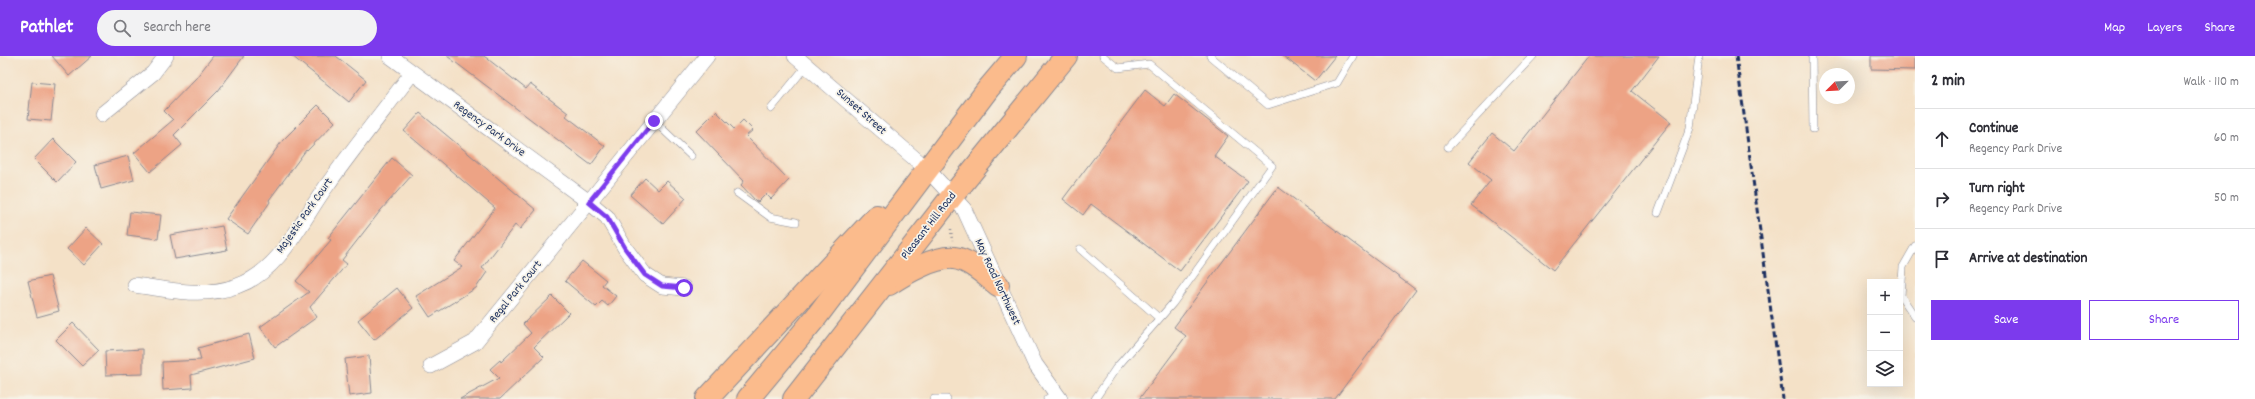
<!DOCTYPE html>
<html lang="en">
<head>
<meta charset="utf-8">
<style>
	body { margin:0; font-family:Dekko,sans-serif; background:#f2f2f3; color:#2b2b33 }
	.controls { position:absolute; right:12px; bottom:12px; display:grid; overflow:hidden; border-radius:0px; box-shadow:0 4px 16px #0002 }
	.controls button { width:36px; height:36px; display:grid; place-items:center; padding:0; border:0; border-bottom:1px solid #e1e1e2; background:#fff; color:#2b2b33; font:20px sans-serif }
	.compass { position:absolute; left:1819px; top:12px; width:36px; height:36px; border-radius:50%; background:#fff; box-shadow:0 4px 16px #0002; rotate:246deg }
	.stop { position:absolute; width:12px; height:12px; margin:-9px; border:3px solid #7c3aed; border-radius:50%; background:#fff }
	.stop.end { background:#7c3aed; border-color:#fff; box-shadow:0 1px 4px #0008 }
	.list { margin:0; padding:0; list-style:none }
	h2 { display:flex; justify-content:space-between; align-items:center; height:52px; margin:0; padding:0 16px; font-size:17px }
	h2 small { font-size:13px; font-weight:400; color:#7c7c81 }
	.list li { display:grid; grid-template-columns:26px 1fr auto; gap:12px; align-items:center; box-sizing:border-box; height:60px; padding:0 16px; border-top:1px solid #e1e1e2 }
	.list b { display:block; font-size:15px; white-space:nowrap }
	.list p { margin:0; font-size:13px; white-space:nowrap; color:#7c7c81 }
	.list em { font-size:13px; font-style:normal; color:#7c7c81 }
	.actions { display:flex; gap:8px; padding:12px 16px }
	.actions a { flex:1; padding:9px 0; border:1px solid #7c3aed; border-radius:0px; text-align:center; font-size:14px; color:#7c3aed }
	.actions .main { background:#7c3aed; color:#fff }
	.icon { flex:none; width:22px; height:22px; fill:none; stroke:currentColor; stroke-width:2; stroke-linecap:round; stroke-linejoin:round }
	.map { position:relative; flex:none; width:1915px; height:343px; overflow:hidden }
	header { display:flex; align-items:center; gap:24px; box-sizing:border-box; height:56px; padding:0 20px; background:#7c3aed; color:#fff }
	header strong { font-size:19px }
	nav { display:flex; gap:22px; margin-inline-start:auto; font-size:14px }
	.search { width:280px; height:36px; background:#f2f2f3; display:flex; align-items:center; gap:10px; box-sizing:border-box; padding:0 14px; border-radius:22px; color:#7c7c81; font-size:15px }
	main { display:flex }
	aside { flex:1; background:#fff }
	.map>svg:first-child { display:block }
	.building { fill:#eda385 }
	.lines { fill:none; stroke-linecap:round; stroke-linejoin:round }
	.lane-casing { stroke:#888892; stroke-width:8 }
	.street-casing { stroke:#888892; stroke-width:16 }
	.highway-casing { stroke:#888892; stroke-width:24 }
	.path { stroke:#888892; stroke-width:2.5; stroke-dasharray:1 3; stroke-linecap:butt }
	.lane { stroke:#fff; stroke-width:7 }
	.street { stroke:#fff; stroke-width:15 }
	.highway { stroke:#fbbb8c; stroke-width:22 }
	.rail { stroke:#1b2f5e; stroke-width:3; stroke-dasharray:6 3; stroke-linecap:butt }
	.route { stroke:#7c3aed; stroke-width:5 }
	.labels { text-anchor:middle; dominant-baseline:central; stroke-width:3.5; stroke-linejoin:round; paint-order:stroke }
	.street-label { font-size:12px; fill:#1b2f5e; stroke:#f7f3e8 }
</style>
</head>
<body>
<header>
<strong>Pathlet</strong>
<div class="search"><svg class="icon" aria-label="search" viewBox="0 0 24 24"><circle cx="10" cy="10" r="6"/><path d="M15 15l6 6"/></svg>Search here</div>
<nav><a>Map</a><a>Layers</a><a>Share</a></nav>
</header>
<main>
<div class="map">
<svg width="1915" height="343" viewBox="0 0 1915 343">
	<rect width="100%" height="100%" fill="#f7f3e8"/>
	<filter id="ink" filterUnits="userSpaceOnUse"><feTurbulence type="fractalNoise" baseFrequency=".025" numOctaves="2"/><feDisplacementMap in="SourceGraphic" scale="8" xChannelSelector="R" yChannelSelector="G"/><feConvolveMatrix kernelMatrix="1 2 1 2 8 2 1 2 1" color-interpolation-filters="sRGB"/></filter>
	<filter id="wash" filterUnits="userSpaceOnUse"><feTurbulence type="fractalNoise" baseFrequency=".012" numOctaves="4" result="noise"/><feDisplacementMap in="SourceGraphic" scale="16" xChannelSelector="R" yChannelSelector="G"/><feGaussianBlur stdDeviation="0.9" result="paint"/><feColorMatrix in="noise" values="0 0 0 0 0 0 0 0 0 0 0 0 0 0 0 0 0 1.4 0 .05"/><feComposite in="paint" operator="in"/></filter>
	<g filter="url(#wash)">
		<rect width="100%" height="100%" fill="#f4e1c7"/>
		<g id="blocks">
			<g class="building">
				<polygon points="52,0 92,0 69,20"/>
				<polygon points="213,0 244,0 218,35 174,79 182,89 150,116 134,97 173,64 164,55 196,22"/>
				<polygon points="292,0 336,0 366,24 349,46"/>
				<polygon points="447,0 484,0 526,33 530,28 568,57 566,60 605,90 591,109"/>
				<polygon points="1283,0 1335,0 1315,25"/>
				<polygon points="1589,0 1659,0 1632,35 1671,66 1553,214 1471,149 1491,124 1469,106 1492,77 1514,95"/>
				<polygon points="1871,0 1915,0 1915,14 1871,13"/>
				<polygon points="32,26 55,28 51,65 28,63"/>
				<polygon points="1145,34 1165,50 1174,38 1228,80 1214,100 1248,125 1180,215 1091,148 1083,159 1063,143"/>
				<polygon points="318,49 335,66 307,95 306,94 269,144 270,146 248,178 226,163 282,85"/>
				<polygon points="716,55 734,73 743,64 753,74 746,80 789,124 771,143 766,138 758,146 756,145 741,129 744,125 696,75"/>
				<polygon points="420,57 536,154 520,173 515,169 482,212 487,216 476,232 430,261 416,240 462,211 454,205 495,152 404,75"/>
				<polygon points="53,83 76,106 57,126 34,103"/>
				<polygon points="128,100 134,124 101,133 95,109"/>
				<polygon points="392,102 412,119 381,154 342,204 347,208 310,251 317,261 275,291 260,271 309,236 296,225 331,184 328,182"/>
				<polygon points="645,122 658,134 667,125 686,142 663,168 630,139"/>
				<polygon points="1278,131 1416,234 1335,343 1139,343 1186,280 1174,271"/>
				<polygon points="130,156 161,159 158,183 127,179"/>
				<polygon points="222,170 227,194 175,203 170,179"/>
				<polygon points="86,172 103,188 84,209 67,193"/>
				<polygon points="582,205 606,224 602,229 616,240 608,250 602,245 596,251 565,225"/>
				<polygon points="50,220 59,255 37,261 28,225"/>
				<polygon points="397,232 413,252 374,284 358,264"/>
				<polygon points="552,240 569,257 534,291 544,301 500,343 460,343 499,322 490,313 500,304 501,306 531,277 523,268"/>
				<polygon points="73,267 99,294 82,310 56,284"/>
				<polygon points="249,278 255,302 191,319 192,332 163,334 162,306 201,304 198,292"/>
				<polygon points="143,293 143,318 106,319 105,295"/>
				<polygon points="369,300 372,337 349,340 345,303"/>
			</g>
		</g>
	</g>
	<g filter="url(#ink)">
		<use href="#blocks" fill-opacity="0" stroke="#888892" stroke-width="1"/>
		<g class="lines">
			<g class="lane-casing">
				<g id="lane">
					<polyline points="1210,0 1268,49 1337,27 1353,0"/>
					<polyline points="1812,0 1813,73"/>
					<polyline points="771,53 807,9"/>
					<polyline points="654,65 691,100"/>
					<polyline points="1448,91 1533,0"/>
					<polyline points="737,137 770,161 796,166"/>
					<polyline points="1658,157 1690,72 1699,0"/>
					<polyline points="1915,190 1903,211 1901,240 1915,261"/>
					<polyline points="1080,193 1159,262"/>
					<polyline points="934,343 947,343"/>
					<polyline points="1047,343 1056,337"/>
					<polyline points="1095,343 1116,312 1173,247 1272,110 1149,8 1118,12 1103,0"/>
				</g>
			</g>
			<g class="street-casing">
				<g id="street">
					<polyline points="390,0 589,146 707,0"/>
					<polyline points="795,0 927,113 964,153 1035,308 1060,343"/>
					<polyline points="102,58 153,17 166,0"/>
					<path d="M135,229C170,234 203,242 237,230C281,215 302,163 328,128C355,90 384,54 412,17"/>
					<polyline points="431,310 475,286 589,146 607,161 625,192 645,219 662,230 684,232"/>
				</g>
			</g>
			<g class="highway-casing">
				<g id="highway">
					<path d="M889,228C904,218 935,200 954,202C970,204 985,219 998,229"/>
					<polyline points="707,343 877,160"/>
					<polyline points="748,343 817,260 988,33 1016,0"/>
					<polyline points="794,343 953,139 1066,0"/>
				</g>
			</g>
			<polyline class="path" points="951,173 952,185"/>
			<use href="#lane" class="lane"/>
			<use href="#street" class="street"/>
			<use href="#highway" class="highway"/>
			<polyline class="rail" points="1736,0 1783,343"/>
		</g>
	</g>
	<g class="lines" filter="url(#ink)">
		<polyline class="route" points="654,65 589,146 607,161 625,192 645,219 662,230 684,232"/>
	</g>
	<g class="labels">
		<g class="street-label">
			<text transform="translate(861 56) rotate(42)">Sunset Street</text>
			<text transform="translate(489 73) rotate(36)">Regency Park Drive</text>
			<text transform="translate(305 160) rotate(-55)">Majestic Park Court</text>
			<text transform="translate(929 170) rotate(-52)">Pleasant Hill Road</text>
			<text transform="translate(997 226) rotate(65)">May Road Northwest</text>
			<text transform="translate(516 236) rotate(-51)">Regal Park Court</text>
		</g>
	</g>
</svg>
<div class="controls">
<button>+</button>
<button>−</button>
<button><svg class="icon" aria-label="layers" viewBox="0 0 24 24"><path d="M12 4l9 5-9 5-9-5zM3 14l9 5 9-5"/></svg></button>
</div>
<svg class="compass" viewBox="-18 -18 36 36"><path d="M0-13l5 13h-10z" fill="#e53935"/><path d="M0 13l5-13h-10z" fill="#7c7c81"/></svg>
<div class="stop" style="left:684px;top:232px"></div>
<div class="stop end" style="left:654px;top:65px"></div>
</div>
<aside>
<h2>2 min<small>Walk · 110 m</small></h2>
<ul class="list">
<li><svg class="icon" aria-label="ahead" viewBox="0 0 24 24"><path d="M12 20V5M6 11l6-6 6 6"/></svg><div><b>Continue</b><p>Regency Park Drive</p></div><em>60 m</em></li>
<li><svg class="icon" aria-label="right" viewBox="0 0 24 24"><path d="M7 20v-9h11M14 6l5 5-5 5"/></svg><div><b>Turn right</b><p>Regency Park Drive</p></div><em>50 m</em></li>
<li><svg class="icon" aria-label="arrive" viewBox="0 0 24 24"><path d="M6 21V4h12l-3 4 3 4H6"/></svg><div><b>Arrive at destination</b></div></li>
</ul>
<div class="actions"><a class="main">Save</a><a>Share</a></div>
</aside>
</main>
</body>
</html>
